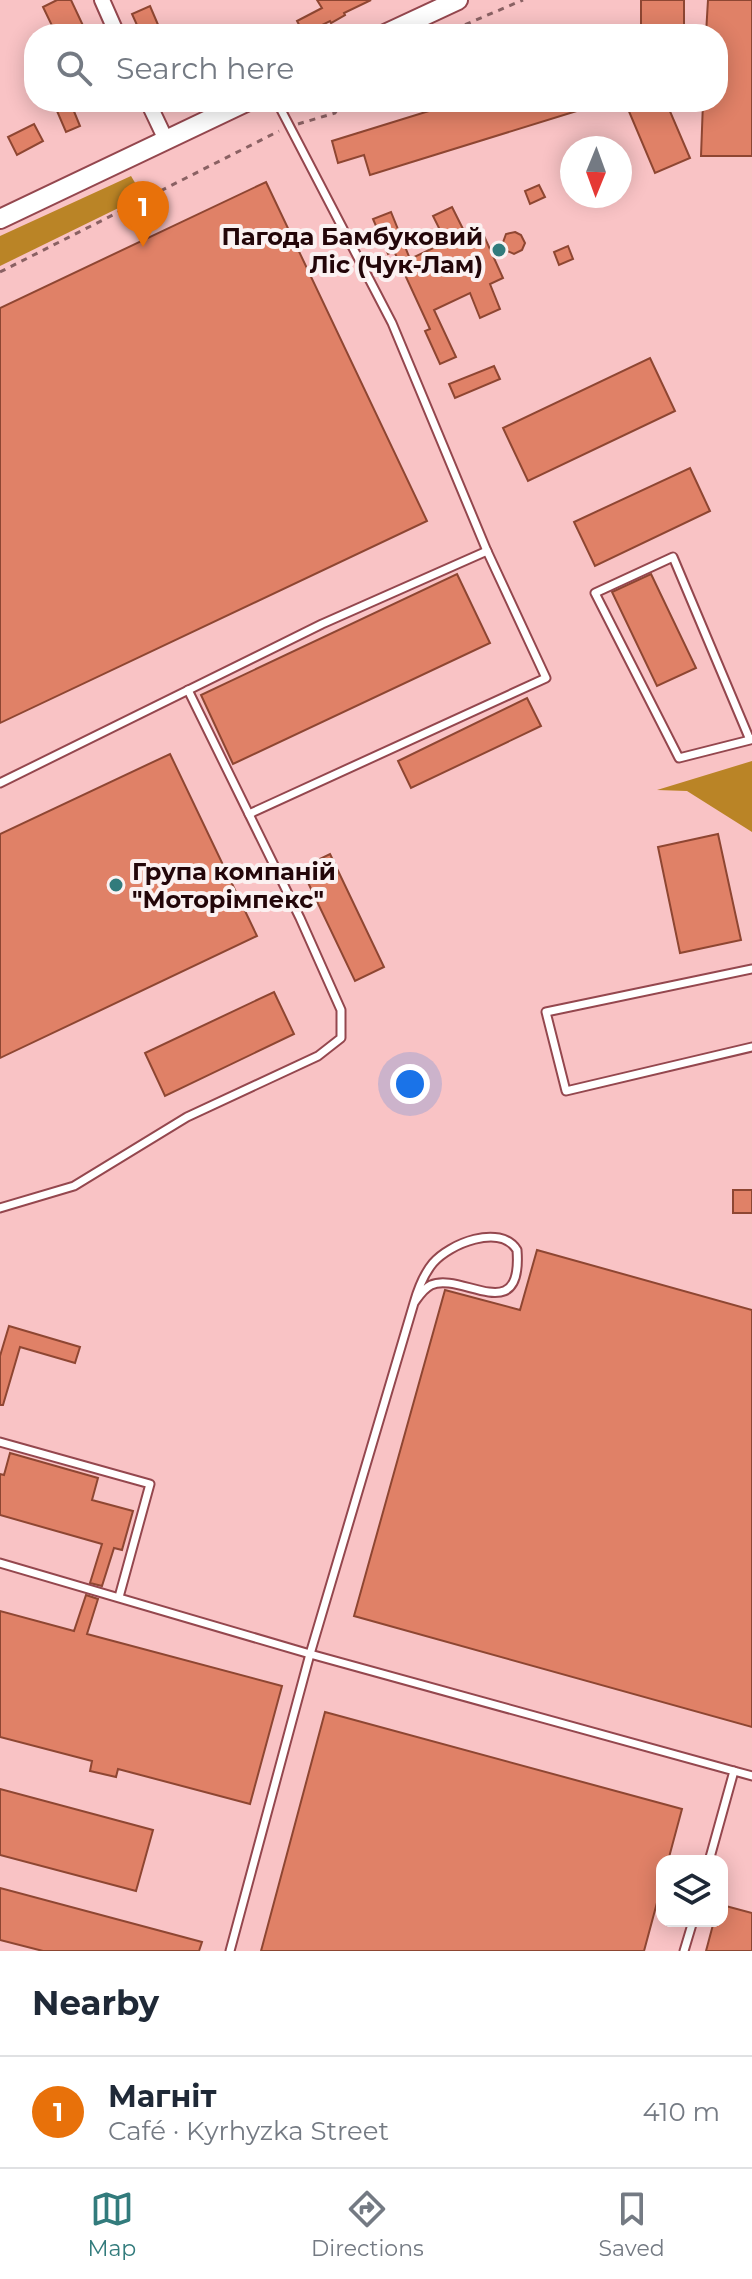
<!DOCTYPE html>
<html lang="en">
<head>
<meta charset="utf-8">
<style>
	body { margin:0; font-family:Montserrat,sans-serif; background:#f6f6f7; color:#1f2937 }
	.controls { position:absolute; right:24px; bottom:24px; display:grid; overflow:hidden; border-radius:16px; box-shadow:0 4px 20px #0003 }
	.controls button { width:72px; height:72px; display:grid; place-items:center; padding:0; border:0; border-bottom:2px solid #e0e1e3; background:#fff; color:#1f2937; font:40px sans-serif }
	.compass { position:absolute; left:560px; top:136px; width:72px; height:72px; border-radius:50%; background:#fff; box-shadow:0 4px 20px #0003; rotate:181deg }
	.you { position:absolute; left:410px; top:1084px; width:28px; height:28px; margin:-20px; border:6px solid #fff; border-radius:50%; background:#1a73e8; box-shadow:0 0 0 12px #1a73e833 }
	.badge { display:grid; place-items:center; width:52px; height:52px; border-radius:50%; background:#327b7c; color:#fff; font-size:26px; font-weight:700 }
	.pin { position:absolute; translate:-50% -66px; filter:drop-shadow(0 2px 4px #0008) }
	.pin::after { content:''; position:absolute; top:42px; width:28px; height:24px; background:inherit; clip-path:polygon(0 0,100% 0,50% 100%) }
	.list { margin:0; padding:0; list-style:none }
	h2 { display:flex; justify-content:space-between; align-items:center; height:104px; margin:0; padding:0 32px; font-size:34px }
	h2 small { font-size:26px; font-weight:400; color:#747a83 }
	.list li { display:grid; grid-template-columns:52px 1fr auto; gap:24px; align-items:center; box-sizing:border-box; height:112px; padding:0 32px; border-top:2px solid #e0e1e3 }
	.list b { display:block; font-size:30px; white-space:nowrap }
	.list p { margin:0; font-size:26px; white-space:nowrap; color:#747a83 }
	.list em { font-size:26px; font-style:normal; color:#747a83 }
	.icon { flex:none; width:44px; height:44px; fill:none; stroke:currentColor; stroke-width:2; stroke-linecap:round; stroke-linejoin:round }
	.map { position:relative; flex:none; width:752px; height:1951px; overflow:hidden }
	.search { position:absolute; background:#fff; box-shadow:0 4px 20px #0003; left:24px; right:24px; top:24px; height:88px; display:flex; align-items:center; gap:20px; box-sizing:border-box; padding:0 28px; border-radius:32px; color:#747a83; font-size:30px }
	.sheet { height:216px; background:#fff }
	nav { display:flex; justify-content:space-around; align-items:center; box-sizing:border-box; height:112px; border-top:2px solid #e0e1e3; background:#fff; font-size:22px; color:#747a83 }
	nav a { display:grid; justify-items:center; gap:4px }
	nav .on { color:#327b7c }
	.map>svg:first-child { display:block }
	.forest { fill:#ba8426 }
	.building { fill:#e08167; stroke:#8e4632; stroke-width:2 }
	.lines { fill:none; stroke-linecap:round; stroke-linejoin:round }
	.service-casing { stroke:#94474e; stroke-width:11 }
	.minor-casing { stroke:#94474e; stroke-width:18 }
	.tertiary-casing { stroke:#94474e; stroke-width:22 }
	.path { stroke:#8a6163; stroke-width:3; stroke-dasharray:6 6; stroke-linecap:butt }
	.service { stroke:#fff; stroke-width:7 }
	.minor { stroke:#fff; stroke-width:14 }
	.tertiary { stroke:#fff; stroke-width:18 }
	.poi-dot { fill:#327b7c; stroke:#fbf1f1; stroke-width:3 }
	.labels { text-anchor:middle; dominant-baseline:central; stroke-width:8; stroke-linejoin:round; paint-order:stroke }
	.poi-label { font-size:24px; font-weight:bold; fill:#230609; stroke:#fbf1f1; text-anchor:end }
</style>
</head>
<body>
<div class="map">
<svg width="752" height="1951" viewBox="0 0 752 1951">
	<rect width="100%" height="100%" fill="#f9c3c5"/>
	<g class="forest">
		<polygon points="131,176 143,196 0,266 0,236"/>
		<polygon points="752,761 752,832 687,791 657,790"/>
	</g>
	<g class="building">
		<polygon points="57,0 71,0 87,34 56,34 43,7"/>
		<polygon points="317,0 371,0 344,13 345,15 331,23 330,21 304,34 297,21 322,8"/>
		<rect x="641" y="0" width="43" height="34"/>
		<polygon points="708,0 752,0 752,156 701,156 703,102 718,102 718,34 706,34"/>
		<polygon points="150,6 159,27 141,34 132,14"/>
		<polygon points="458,102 595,102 596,105 370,175 364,155 338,163 332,141"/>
		<polygon points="625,102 666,102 690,158 655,173"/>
		<polygon points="71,104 80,126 66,132 57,111"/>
		<polygon points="34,124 43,141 17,155 8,137"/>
		<polygon points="266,182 427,521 0,723 0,308"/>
		<polygon points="539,185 545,197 530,204 525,191"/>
		<polygon points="452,207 465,233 480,227 503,278 490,284 500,309 480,318 470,293 434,310 456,357 440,364 425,331 430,329 394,251 388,254 373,219 391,212 410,259 446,242 433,216"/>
		<polygon points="515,232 521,235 525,243 522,250 514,254 501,248 506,234"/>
		<polygon points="568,246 573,259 559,265 554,252"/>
		<polygon points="650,358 675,411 528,481 503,428"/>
		<polygon points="494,366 500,379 455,398 449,384"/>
		<polygon points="690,468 710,511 595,566 574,522"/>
		<polygon points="457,574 490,643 233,764 201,695"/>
		<polygon points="651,574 696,668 657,686 612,592"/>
		<polygon points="527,698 541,726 411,788 398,761"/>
		<polygon points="170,754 257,936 0,1058 0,834"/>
		<polygon points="718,834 741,940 680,953 658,847"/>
		<polygon points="330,854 384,967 355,981 301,868"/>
		<polygon points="274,992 294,1034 165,1096 145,1053"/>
		<rect x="733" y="1190" width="19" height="23"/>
		<polygon points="537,1250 752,1310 752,1727 354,1616 445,1290 520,1310"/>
		<polygon points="9,1326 80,1347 75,1363 20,1347 3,1405 0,1405 0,1356"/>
		<polygon points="10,1453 98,1478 92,1500 133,1511 122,1550 114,1548 102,1586 90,1583 102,1544 0,1515 0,1474 4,1475"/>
		<polygon points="86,1595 98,1599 87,1634 282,1686 250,1804 118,1769 116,1777 90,1771 92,1761 0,1737 0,1611 74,1631"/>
		<polygon points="325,1712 682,1809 668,1861 662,1861 662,1884 644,1951 261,1951"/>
		<polygon points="0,1789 153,1830 136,1891 0,1855"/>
		<polygon points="0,1888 202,1942 199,1951 43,1951 0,1940"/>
		<polygon points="722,1905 752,1913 752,1951 706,1951 714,1921 722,1921"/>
	</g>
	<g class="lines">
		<g class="service-casing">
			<g id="service">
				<polyline points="750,740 673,557 595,593 679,758 750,740 752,739"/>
				<polyline points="0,783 322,624 487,551"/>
				<polyline points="249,814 546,678 487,551 392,323 277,102"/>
				<polyline points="752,969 546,1012 566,1091 752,1047"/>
				<polyline points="0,1208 74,1186 187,1117 318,1056 341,1038 341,1010 300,918 188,690"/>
				<polyline points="0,1442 150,1484 119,1597"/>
				<polyline points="0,1563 310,1654 734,1771 709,1861"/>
				<polyline points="734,1771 752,1776"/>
				<path d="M230,1951L310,1654L414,1303C418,1289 423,1275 433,1263C449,1244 500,1223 517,1250C523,1329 461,1271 431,1285C423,1289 419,1296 414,1303"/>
				<polyline points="684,1951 693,1921"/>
			</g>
		</g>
		<g class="minor-casing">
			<g id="minor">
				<polyline points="102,0 117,34"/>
				<polyline points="148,102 166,140"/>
			</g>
		</g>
		<g class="tertiary-casing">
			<g id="tertiary">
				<polyline points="385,34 458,0"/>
				<polyline points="0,219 246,102"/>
			</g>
		</g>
		<g class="path">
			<polyline points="443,34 523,0"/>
			<polyline points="298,124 335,113 342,102"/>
			<polyline points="0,272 279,131"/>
		</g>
		<use href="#service" class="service"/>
		<use href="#minor" class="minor"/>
		<use href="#tertiary" class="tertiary"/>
	</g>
	<g class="poi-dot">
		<circle cx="499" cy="250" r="8"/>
		<circle cx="116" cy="885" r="8"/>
	</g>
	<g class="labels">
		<g class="poi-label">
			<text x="483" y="236">Пагода Бамбуковий<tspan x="483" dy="28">Ліс (Чук-Лам)</tspan></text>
			<text x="132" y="871" text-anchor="start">Група компаній<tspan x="132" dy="28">"Моторімпекс"</tspan></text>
		</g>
	</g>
</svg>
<div class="controls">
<button><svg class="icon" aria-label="layers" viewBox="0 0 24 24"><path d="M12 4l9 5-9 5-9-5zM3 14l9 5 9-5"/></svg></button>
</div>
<svg class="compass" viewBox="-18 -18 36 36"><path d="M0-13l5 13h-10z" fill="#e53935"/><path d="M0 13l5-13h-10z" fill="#747a83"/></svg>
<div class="you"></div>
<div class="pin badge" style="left:143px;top:247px;background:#e8710a">1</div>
<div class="search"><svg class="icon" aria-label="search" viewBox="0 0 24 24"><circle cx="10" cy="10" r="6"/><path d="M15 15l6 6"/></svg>Search here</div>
</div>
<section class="sheet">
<h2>Nearby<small></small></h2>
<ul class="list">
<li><span class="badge" style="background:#e8710a">1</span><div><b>Магніт</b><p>Café · Kyrhyzka Street</p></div><em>410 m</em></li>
</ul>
</section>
<nav>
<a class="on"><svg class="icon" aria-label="map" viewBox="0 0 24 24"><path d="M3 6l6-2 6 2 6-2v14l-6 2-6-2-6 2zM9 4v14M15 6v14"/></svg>Map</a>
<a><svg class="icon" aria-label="directions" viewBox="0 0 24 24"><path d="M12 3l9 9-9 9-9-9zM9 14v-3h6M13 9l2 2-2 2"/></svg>Directions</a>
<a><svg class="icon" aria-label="saved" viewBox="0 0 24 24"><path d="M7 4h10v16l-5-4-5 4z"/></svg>Saved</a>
</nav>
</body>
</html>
